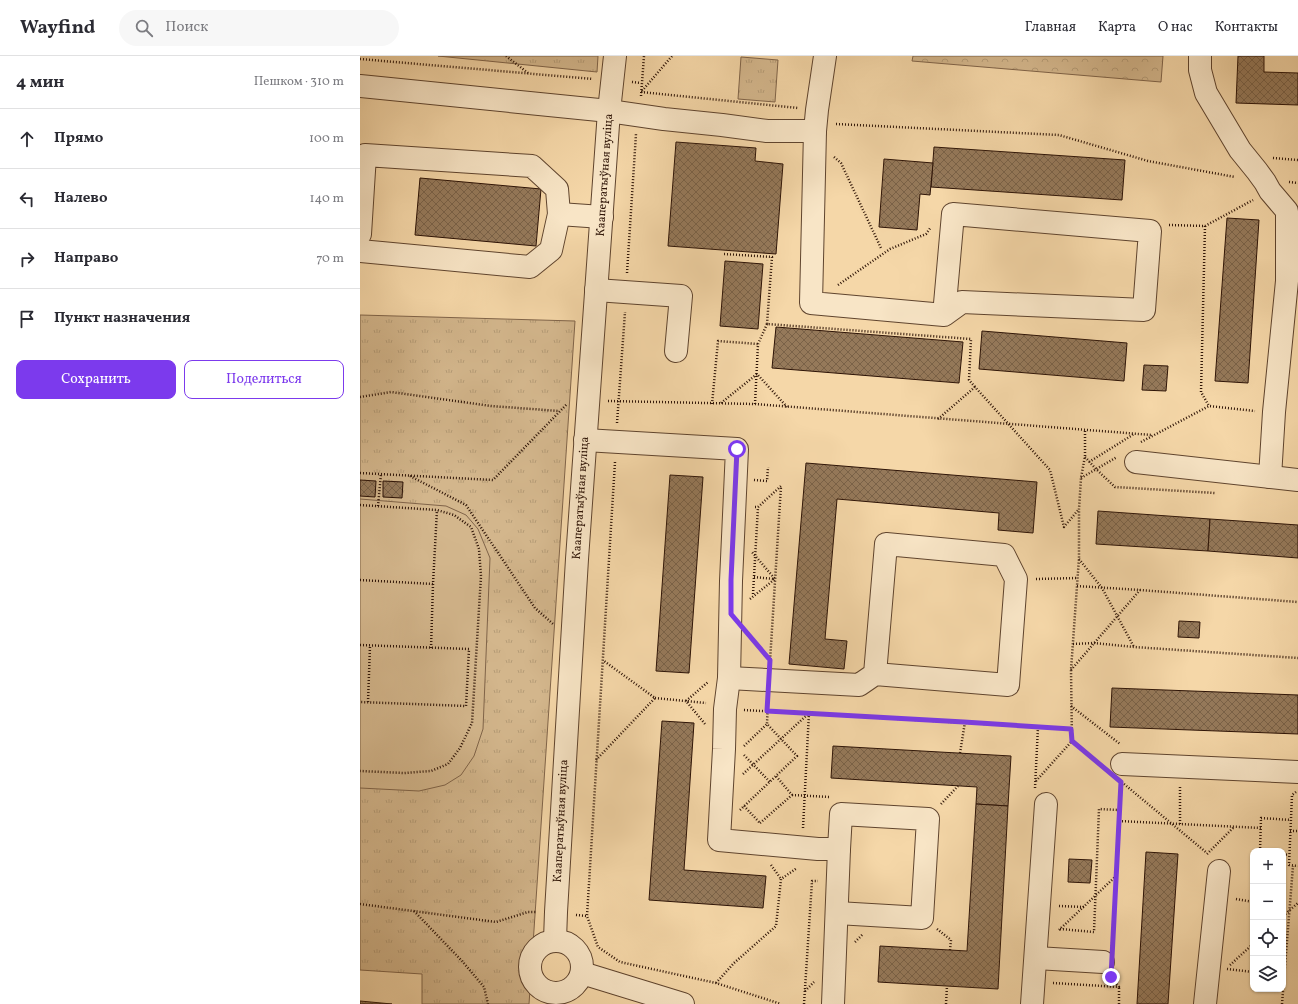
<!DOCTYPE html>
<html lang="ru">
<head>
<meta charset="utf-8">
<style>
	body { margin:0; font-family:Vollkorn,serif; background:#f7f7f7; color:#2b2b33 }
	.controls { position:absolute; right:12px; bottom:12px; display:grid; overflow:hidden; border-radius:8px; box-shadow:0 1px 3px #0004 }
	.controls button { width:36px; height:36px; display:grid; place-items:center; padding:0; border:0; border-bottom:1px solid #e1e1e2; background:#fff; color:#2b2b33; font:20px sans-serif }
	.stop { position:absolute; width:12px; height:12px; margin:-9px; border:3px solid #7c3aed; border-radius:50%; background:#fff }
	.stop.end { background:#7c3aed; border-color:#fff; box-shadow:0 1px 4px #0008 }
	.list { margin:0; padding:0; list-style:none }
	h2 { display:flex; justify-content:space-between; align-items:center; height:52px; margin:0; padding:0 16px; font-size:17px }
	h2 small { font-size:13px; font-weight:400; color:#7c7c81 }
	.list li { display:grid; grid-template-columns:26px 1fr auto; gap:12px; align-items:center; box-sizing:border-box; height:60px; padding:0 16px; border-top:1px solid #e1e1e2 }
	.list b { display:block; font-size:15px; white-space:nowrap }
	.list em { font-size:13px; font-style:normal; color:#7c7c81 }
	.actions { display:flex; gap:8px; padding:12px 16px }
	.actions a { flex:1; padding:9px 0; border:1px solid #7c3aed; border-radius:8px; text-align:center; font-size:14px; color:#7c3aed }
	.actions .main { background:#7c3aed; color:#fff }
	.icon { flex:none; width:22px; height:22px; fill:none; stroke:currentColor; stroke-width:2; stroke-linecap:round; stroke-linejoin:round }
	.map { position:relative; flex:none; width:938px; height:948px; overflow:hidden }
	header { display:flex; align-items:center; gap:24px; box-sizing:border-box; height:56px; padding:0 20px; background:#fff; border-bottom:1px solid #e1e1e2 }
	header strong { font-size:19px }
	nav { display:flex; gap:22px; margin-inline-start:auto; font-size:14px }
	.search { width:280px; height:36px; background:#f7f7f7; display:flex; align-items:center; gap:10px; box-sizing:border-box; padding:0 14px; border-radius:22px; color:#7c7c81; font-size:15px }
	main { display:flex }
	aside { flex:1; background:#fff }
	.map>svg:first-child { display:block }
	.grass { fill:url(#grass-tufts); stroke:#806449 }
	.forest { fill:url(#forest-crowns); stroke:#806449 }
	.garden { fill:#d3b68c; stroke:#806449 }
	.building { fill:url(#building-cross-hatch); stroke:#2d1306 }
	.lines { fill:none; stroke-linecap:round; stroke-linejoin:round }
	.minor-casing { stroke:#5f442e; stroke-width:24 }
	.path { stroke:#2d1306; stroke-width:2.5; stroke-dasharray:1 2; stroke-linecap:butt }
	.minor { stroke:#f8e5c6; stroke-width:22 }
	.route { stroke:#7c3aed; stroke-width:5 }
	.labels { text-anchor:middle; dominant-baseline:central; stroke-width:3; stroke-linejoin:round; paint-order:stroke }
	.street-label { font-size:12px; fill:#2d1306; stroke:#f8e5c6 }
</style>
</head>
<body>
<header>
<strong>Wayfind</strong>
<div class="search"><svg class="icon" aria-label="search" viewBox="0 0 24 24"><circle cx="10" cy="10" r="6"/><path d="M15 15l6 6"/></svg>Поиск</div>
<nav><a>Главная</a><a>Карта</a><a>О нас</a><a>Контакты</a></nav>
</header>
<main>
<aside>
<h2>4 мин<small>Пешком · 310 m</small></h2>
<ul class="list">
<li><svg class="icon" aria-label="ahead" viewBox="0 0 24 24"><path d="M12 20V5M6 11l6-6 6 6"/></svg><div><b>Прямо</b></div><em>100 m</em></li>
<li><svg class="icon" aria-label="left" viewBox="0 0 24 24"><path d="M17 20v-9H6M10 6l-5 5 5 5"/></svg><div><b>Налево</b></div><em>140 m</em></li>
<li><svg class="icon" aria-label="right" viewBox="0 0 24 24"><path d="M7 20v-9h11M14 6l5 5-5 5"/></svg><div><b>Направо</b></div><em>70 m</em></li>
<li><svg class="icon" aria-label="arrive" viewBox="0 0 24 24"><path d="M6 21V4h12l-3 4 3 4H6"/></svg><div><b>Пункт назначения</b></div></li>
</ul>
<div class="actions"><a class="main">Сохранить</a><a>Поделиться</a></div>
</aside>
<div class="map">
<svg width="938" height="948" viewBox="0 0 938 948">
	<defs>
		<pattern id="grass-tufts" width="24" height="20" patternUnits="userSpaceOnUse"><rect width="24" height="20" fill="#d3b68c"/><path d="M3 7l-1-3M5 7V3M7 7l1-3M15 17l-1-3M17 17v-4M19 17l1-3" fill="none" stroke="#b59c77"/></pattern>
		<pattern id="forest-crowns" width="20" height="18" patternUnits="userSpaceOnUse"><rect width="20" height="18" fill="#d3b68c"/><path d="M2 6a3 3 0 1 1 6 0M12 15a3 3 0 1 1 6 0" fill="none" stroke="#b59c77"/></pattern>
		<pattern id="building-cross-hatch" width="8" height="8" patternUnits="userSpaceOnUse"><rect width="8" height="8" fill="#95795a"/><path d="M0 0l8 8M0 8l8-8" fill="none" stroke="#7a6248"/></pattern>
	</defs>
	<rect width="100%" height="100%" fill="#f5d7a8"/>
	<filter id="stains"><feTurbulence type="fractalNoise" baseFrequency=".005" numOctaves="4"/><feColorMatrix values="0 0 0 0 .2 0 0 0 0 .09 0 0 0 0 .02 0 0 0 .5 -.17"/></filter>
	<radialGradient id="worn" r=".72"><stop offset=".6" stop-color="#630" stop-opacity="0"/><stop offset="1" stop-color="#630" stop-opacity=".3"/></radialGradient>
	<g class="grass">
		<polygon points="78,0 238,0 237,16"/>
		<polygon points="381,1 418,4 415,46 378,43"/>
		<polygon points="0,259 215,265 169,948 62,948 62,918 0,914"/>
	</g>
	<polygon class="forest" points="553,0 803,0 801,26 552,5"/>
	<polygon class="garden" points="0,443 86,450 106,459 118,473 130,502 123,673 114,700 101,719 85,729 59,735 0,732"/>
	<g class="building">
		<polygon points="878,0 904,0 904,16 938,17 938,49 876,47"/>
		<polygon points="316,86 396,92 395,105 423,108 416,198 308,190"/>
		<polygon points="574,91 765,104 762,144 571,131"/>
		<polygon points="524,103 573,107 570,139 560,138 557,174 519,171"/>
		<polygon points="60,122 181,133 176,190 55,179"/>
		<polygon points="867,162 899,164 888,327 855,325"/>
		<polygon points="365,205 403,208 398,273 360,270"/>
		<polygon points="416,271 603,286 599,327 412,312"/>
		<polygon points="622,275 767,287 764,325 619,313"/>
		<polygon points="784,309 808,310 806,335 782,334"/>
		<polygon points="446,407 677,426 673,477 638,474 639,457 477,443 465,583 487,585 484,613 429,608"/>
		<polygon points="310,419 343,421 329,617 296,615"/>
		<polygon points="0,424 16,425 15,441 0,440"/>
		<polygon points="23,425 43,426 42,442 23,441"/>
		<polygon points="738,455 850,463 848,495 736,488"/>
		<polygon points="850,463 938,469 938,502 848,495"/>
		<polygon points="819,565 840,566 839,582 818,581"/>
		<polygon points="752,632 938,639 938,678 750,671"/>
		<polygon points="302,665 334,667 324,814 406,820 403,852 289,844"/>
		<polygon points="473,690 651,700 648,750 616,748 617,731 471,722"/>
		<polygon points="616,748 648,750 638,933 518,926 520,890 607,895"/>
		<polygon points="786,796 818,798 808,948 777,948"/>
		<polygon points="709,803 732,804 730,827 708,826"/>
		<polygon points="0,945 32,948 0,948"/>
	</g>
	<g class="lines">
		<g class="minor-casing">
			<g id="minor">
				<polyline points="840,0 840,14 846,37 880,94 897,115 905,126 910,135 927,155 927,225 914,356 910,421"/>
				<polyline points="0,30 249,55 304,63 362,69 407,75 455,75 451,247 584,259 602,246 784,254 790,175 593,158 584,259"/>
				<polyline points="455,75 457,54 465,0"/>
				<polyline points="199,158 242,161"/>
				<polyline points="0,178 5,99 172,110 197,133 199,158 191,194 170,211 0,195"/>
				<polyline points="236,234 321,240 316,295"/>
				<polyline points="225,384 377,393 371,525 369,622 365,653 364,693 359,784 458,793 479,793 473,948"/>
				<polyline points="776,406 938,424"/>
				<polyline points="369,622 499,629 515,618 526,488 644,499 656,523 648,629 515,618"/>
				<polyline points="762,708 938,716"/>
				<polyline points="477,857 562,862 568,763 481,758 479,793"/>
				<polyline points="195,884 196,856 217,503 249,55 255,0"/>
				<circle cx="196" cy="911" r="26"/>
				<polyline points="676,902 743,906"/>
				<polyline points="222,917 323,948"/>
				<polyline points="672,948 686,748"/>
				<polyline points="845,948 859,815"/>
			</g>
		</g>
		<g class="path">
			<polyline points="146,0 168,17"/>
			<polyline points="0,3 233,23"/>
			<polyline points="272,26 281,27"/>
			<polyline points="282,35 312,0"/>
			<polyline points="281,36 438,52"/>
			<polyline points="281,40 284,0"/>
			<polyline points="476,68 699,79 788,105 875,121"/>
			<polyline points="474,101 481,107 521,192"/>
			<polyline points="913,102 938,104"/>
			<polyline points="929,126 938,127"/>
			<polyline points="809,169 845,170 893,144"/>
			<polyline points="845,170 841,336 849,350"/>
			<polyline points="364,198 412,201 407,268 611,283 609,324 615,331"/>
			<polyline points="267,217 276,78"/>
			<polyline points="478,229 530,193 566,178 571,171"/>
			<polyline points="0,341 31,336 131,350 199,355"/>
			<polyline points="248,345 395,348 792,379"/>
			<polyline points="361,347 397,318 427,351"/>
			<polyline points="352,348 358,285 398,288"/>
			<polyline points="395,348 398,288 407,268"/>
			<polyline points="578,363 615,331 690,414 704,471 719,453"/>
			<polyline points="257,367 265,256"/>
			<polyline points="725,375 725,400 721,422 719,453 719,502 711,614 712,685 743,711"/>
			<polyline points="781,386 849,350 895,355"/>
			<polyline points="725,401 736,413 755,431 855,437"/>
			<polyline points="255,406 227,860 238,891 260,906 356,927 421,948"/>
			<polyline points="729,406 774,378"/>
			<polyline points="0,417 133,424 207,348"/>
			<polyline points="50,420 106,449 175,552 193,568"/>
			<polyline points="721,422 757,401"/>
			<polyline points="394,424 407,425 408,411"/>
			<polyline points="0,449 77,454 94,459 111,471 119,493 121,520 112,667 100,692 88,708 71,715 44,717 0,715"/>
			<polyline points="18,450 21,418"/>
			<polyline points="395,451 398,451 421,430 410,605"/>
			<polyline points="719,503 742,532 774,591"/>
			<polyline points="394,521 414,523"/>
			<polyline points="676,523 718,522"/>
			<polyline points="0,524 73,528"/>
			<polyline points="717,530 780,534 938,546"/>
			<polyline points="393,538 398,451"/>
			<polyline points="390,543 415,523 392,496"/>
			<polyline points="390,581 411,604"/>
			<polyline points="713,588 734,587 774,591 938,602"/>
			<polyline points="0,589 109,593 106,650 0,646"/>
			<polyline points="71,592 73,528 77,454"/>
			<polyline points="711,614 780,534"/>
			<polyline points="295,642 346,647"/>
			<polyline points="8,646 10,590"/>
			<polyline points="711,650 760,688"/>
			<polyline points="384,654 711,673"/>
			<polyline points="345,668 326,645 348,626"/>
			<polyline points="384,690 407,668"/>
			<polyline points="600,697 605,666"/>
			<polyline points="384,699 410,726"/>
			<polyline points="236,704 295,642 244,605"/>
			<polyline points="383,718 449,657 443,772"/>
			<polyline points="676,725 712,685"/>
			<polyline points="764,728 847,797"/>
			<polyline points="675,732 678,671"/>
			<polyline points="936,736 932,739 929,809 938,810"/>
			<polyline points="432,739 470,741"/>
			<polyline points="581,748 598,730"/>
			<polyline points="384,750 400,767"/>
			<polyline points="380,754 437,700 407,668 408,644"/>
			<polyline points="759,765 901,772"/>
			<polyline points="400,767 432,739 416,720"/>
			<polyline points="820,768 820,730"/>
			<polyline points="930,775 938,775"/>
			<polyline points="900,795 901,762 931,764"/>
			<polyline points="847,798 874,771"/>
			<polyline points="923,798 929,799"/>
			<polyline points="411,809 421,823"/>
			<polyline points="876,843 893,846"/>
			<polyline points="0,848 136,866 168,856 177,856"/>
			<polyline points="699,850 724,851"/>
			<polyline points="54,855 102,905 124,931 128,948"/>
			<polyline points="216,859 227,860"/>
			<polyline points="923,860 938,847"/>
			<polyline points="577,873 591,884 590,894"/>
			<polyline points="700,873 734,876 739,753 759,754"/>
			<polyline points="699,874 755,821"/>
			<polyline points="495,886 503,878"/>
			<polyline points="752,890 761,727"/>
			<polyline points="870,909 893,888"/>
			<polyline points="867,913 893,916"/>
			<polyline points="892,916 893,893"/>
			<polyline points="356,927 374,907 416,870 421,823 437,812"/>
			<polyline points="693,927 759,931 752,922"/>
			<polyline points="445,935 454,926"/>
			<polyline points="444,948 452,825 458,825"/>
			<polyline points="586,948 587,930"/>
			<polyline points="759,948 759,931"/>
			<polyline points="922,948 933,810"/>
		</g>
		<use href="#minor" class="minor"/>
	</g>
	<g class="lines">
		<polyline class="route" points="377,393 371,524 371,558 410,604 407,655 604,666 711,673 712,685 761,726 751,921"/>
	</g>
	<g class="labels">
		<g class="street-label">
			<text transform="translate(245 119) rotate(-86)">Кааператыўная вуліца</text>
			<text transform="translate(221 442) rotate(-86)">Кааператыўная вуліца</text>
			<text transform="translate(201 765) rotate(-87)">Кааператыўная вуліца</text>
		</g>
	</g>
	<rect width="100%" height="100%" filter="url(#stains)"/>
	<rect width="100%" height="100%" fill="url(#worn)"/>
</svg>
<div class="controls">
<button>+</button>
<button>−</button>
<button><svg class="icon" aria-label="locate" viewBox="0 0 24 24"><circle cx="12" cy="12" r="6"/><path d="M12 2v4M12 18v4M2 12h4M18 12h4"/></svg></button>
<button><svg class="icon" aria-label="layers" viewBox="0 0 24 24"><path d="M12 4l9 5-9 5-9-5zM3 14l9 5 9-5"/></svg></button>
</div>
<div class="stop" style="left:377px;top:393px"></div>
<div class="stop end" style="left:751px;top:921px"></div>
</div>
</main>
</body>
</html>
